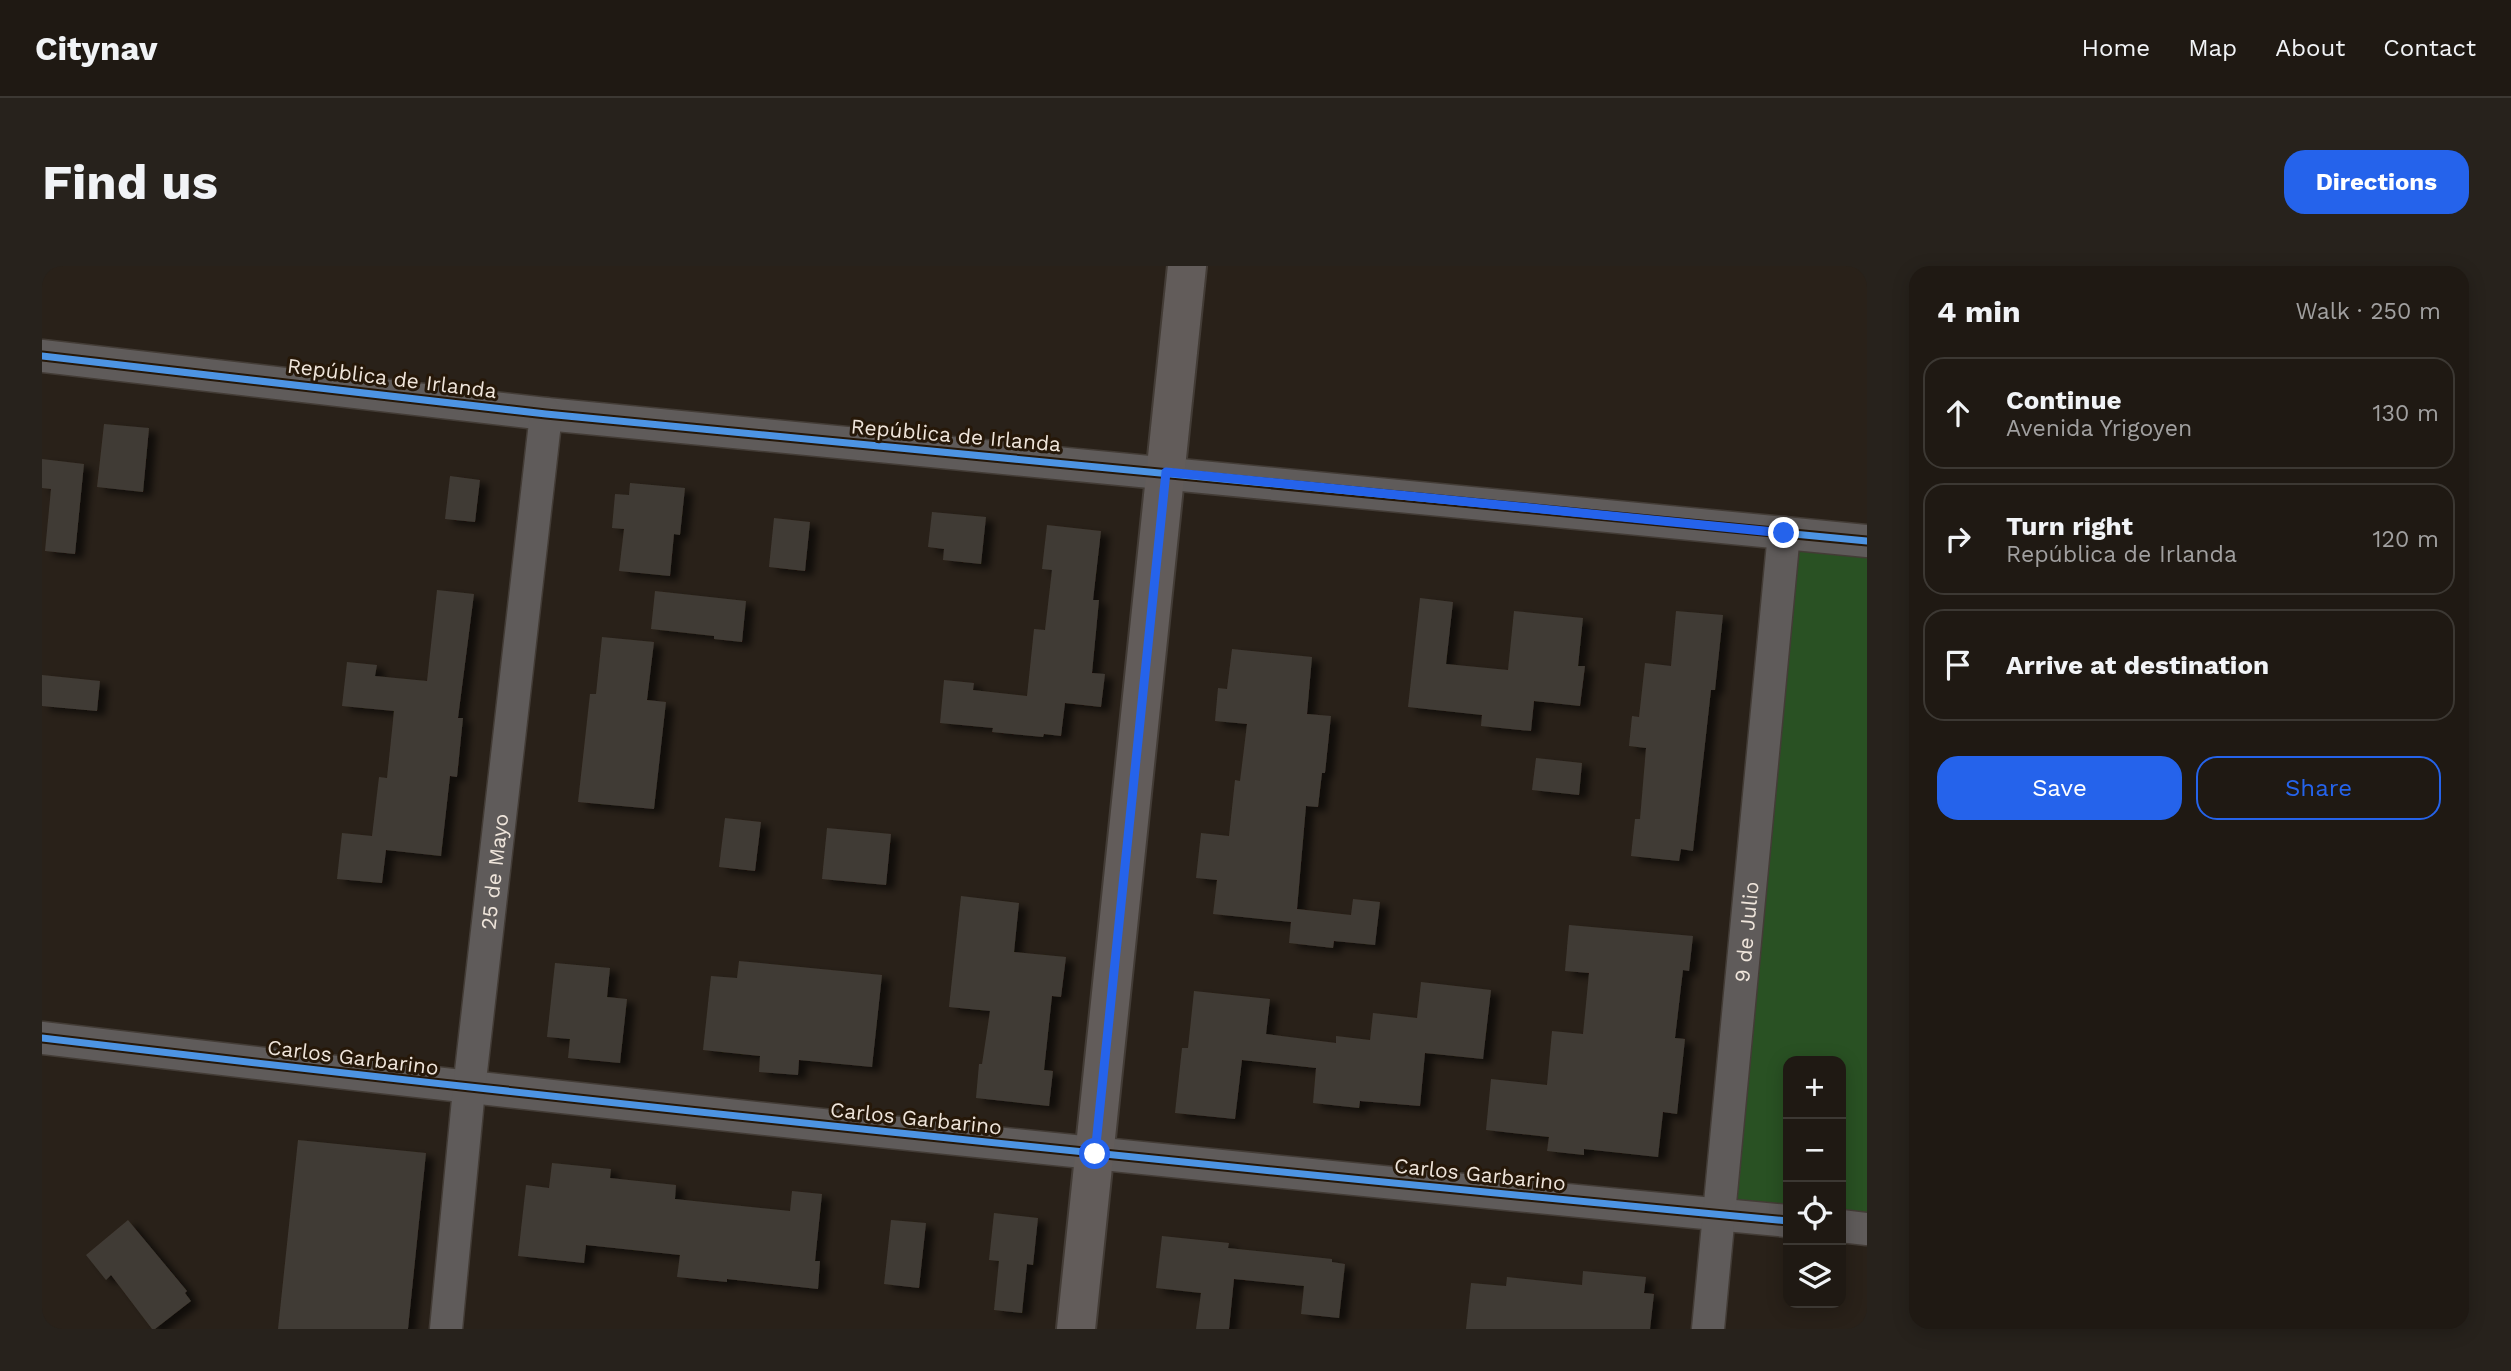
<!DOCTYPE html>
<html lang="en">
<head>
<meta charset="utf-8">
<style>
	body { margin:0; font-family:"Work Sans",sans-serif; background:#27221c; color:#f1f3f6 }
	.controls { position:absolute; right:21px; bottom:21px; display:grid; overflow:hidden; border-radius:14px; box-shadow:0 4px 18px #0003 }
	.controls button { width:63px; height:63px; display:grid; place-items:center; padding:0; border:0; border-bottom:2px solid #3c3833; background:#1f1913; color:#f1f3f6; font:35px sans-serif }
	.stop { position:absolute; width:21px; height:21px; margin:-16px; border:5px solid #2563eb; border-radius:50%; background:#fff }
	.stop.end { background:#2563eb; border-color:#fff; box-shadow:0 2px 7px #0008 }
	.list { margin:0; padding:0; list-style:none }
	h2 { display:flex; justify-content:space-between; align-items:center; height:91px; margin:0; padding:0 28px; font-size:30px }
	h2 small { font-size:23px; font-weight:400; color:#a1a0a0 }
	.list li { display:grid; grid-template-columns:46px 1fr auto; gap:21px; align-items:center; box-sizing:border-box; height:112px; margin:0 14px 14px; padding:0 14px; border:2px solid #3c3833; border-radius:21px }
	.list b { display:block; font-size:26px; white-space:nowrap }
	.list p { margin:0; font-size:23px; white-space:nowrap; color:#a1a0a0 }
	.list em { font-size:23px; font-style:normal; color:#a1a0a0 }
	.actions { display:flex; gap:14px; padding:21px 28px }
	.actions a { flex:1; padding:16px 0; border:2px solid #2563eb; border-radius:21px; text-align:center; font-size:24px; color:#2563eb }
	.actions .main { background:#2563eb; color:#fff }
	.icon { flex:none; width:38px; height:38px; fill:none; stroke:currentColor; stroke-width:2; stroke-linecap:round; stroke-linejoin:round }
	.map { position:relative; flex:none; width:1825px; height:1063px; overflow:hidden; border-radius:21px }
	header { display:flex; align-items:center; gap:42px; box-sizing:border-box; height:98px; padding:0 35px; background:#1f1913; border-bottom:2px solid #3c3833 }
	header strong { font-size:33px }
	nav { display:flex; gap:38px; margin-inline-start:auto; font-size:24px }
	.intro { display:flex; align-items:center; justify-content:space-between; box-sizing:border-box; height:168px; padding:0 42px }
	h1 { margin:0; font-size:49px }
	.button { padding:18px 32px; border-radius:21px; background:#2563eb; color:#fff; font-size:24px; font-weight:700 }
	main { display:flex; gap:42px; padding:0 42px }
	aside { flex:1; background:#1f1913; border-radius:21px; box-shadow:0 4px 18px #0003 }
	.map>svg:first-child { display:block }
	.green { fill:#295123 }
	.building { fill:#413b34; filter:url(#shadow) }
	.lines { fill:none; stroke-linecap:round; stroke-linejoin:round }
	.minor-casing { stroke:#433c36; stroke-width:35 }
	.secondary-casing { stroke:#433c36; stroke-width:42 }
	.minor { stroke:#5f5b5a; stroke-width:32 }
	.secondary { stroke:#625c5a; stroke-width:38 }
	.cycleway-casing { stroke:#261809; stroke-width:11 }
	.cycleway { stroke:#4d94e3; stroke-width:7 }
	.route { stroke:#2563eb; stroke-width:9 }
	.labels { text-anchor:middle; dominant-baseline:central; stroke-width:6; stroke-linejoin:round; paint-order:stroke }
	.street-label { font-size:21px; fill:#efe5db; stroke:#261809 }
</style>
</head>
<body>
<header>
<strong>Citynav</strong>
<nav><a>Home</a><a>Map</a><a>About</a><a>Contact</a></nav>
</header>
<div class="intro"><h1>Find us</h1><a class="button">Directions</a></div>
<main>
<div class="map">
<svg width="1825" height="1063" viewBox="0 0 1825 1063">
	<defs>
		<filter id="shadow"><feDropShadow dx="8" dy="4.5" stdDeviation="3.5" flood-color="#0009"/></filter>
	</defs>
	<rect width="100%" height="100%" fill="#292119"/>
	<polygon class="green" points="1742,267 1825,275 1825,963 1799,960 1799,795 1746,795 1746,955 1678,949"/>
	<g class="building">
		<polygon points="62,158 107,162 101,226 55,221"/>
		<polygon points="0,193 42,198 33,288 3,285 9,223 0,222"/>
		<polygon points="408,210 438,214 433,256 403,253"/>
		<polygon points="588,217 643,222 638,269 632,268 628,310 577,305 582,263 570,262 573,228 587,229"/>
		<polygon points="890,246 944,251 939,298 901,294 902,283 886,281"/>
		<polygon points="732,252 768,256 763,305 727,301"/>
		<polygon points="1005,259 1059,265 1051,334 1057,334 1050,407 1063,408 1059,441 1023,437 1019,470 1002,468 1001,471 950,466 951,462 898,457 902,414 932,417 931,424 985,430 992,363 1003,364 1010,304 1000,303"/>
		<polygon points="395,324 432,328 416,452 421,452 415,511 408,510 399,590 344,584 340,617 295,613 300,567 330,570 337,511 345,512 352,445 300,440 305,396 335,399 333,410 385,415"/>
		<polygon points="613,325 704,335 700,376 672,373 672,370 609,363"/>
		<polygon points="1378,332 1411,336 1404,398 1466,404 1472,345 1541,352 1536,400 1543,400 1538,440 1492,435 1489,465 1439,460 1440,449 1366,441"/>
		<polygon points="1634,345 1681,349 1673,424 1669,424 1651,585 1639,583 1637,595 1589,590 1593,553 1598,553 1604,482 1587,480 1590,450 1597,451 1603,397 1629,400"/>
		<polygon points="560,371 612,376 605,434 624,436 612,543 536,536 548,428 554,428"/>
		<polygon points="1190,383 1270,391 1265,448 1289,450 1283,507 1280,507 1276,541 1264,540 1255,643 1309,649 1311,633 1338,636 1333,679 1292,675 1291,682 1247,677 1249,656 1171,648 1175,614 1154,612 1159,567 1187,570 1193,514 1198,515 1205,458 1173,455 1176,422 1185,423"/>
		<polygon points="0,409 58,415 55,445 0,440"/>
		<polygon points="1494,492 1540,497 1537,529 1490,524"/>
		<polygon points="683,552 719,556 713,605 677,601"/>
		<polygon points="785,562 849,568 844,619 780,613"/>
		<polygon points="919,630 977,637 972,686 1024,691 1019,731 1010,730 1002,804 1011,805 1007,840 934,832 937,798 940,798 948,745 907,741"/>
		<polygon points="1527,659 1651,670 1647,705 1641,704 1633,772 1643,773 1635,848 1621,846 1616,891 1542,883 1542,889 1505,885 1507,871 1444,864 1449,813 1505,819 1510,765 1541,768 1547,707 1523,705"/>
		<polygon points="697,695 840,709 830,801 757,794 756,809 717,806 718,790 661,784 669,710 695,712"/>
		<polygon points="513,697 568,702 565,731 585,733 578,797 526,792 528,773 505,771"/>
		<polygon points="1379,716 1449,724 1441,793 1383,787 1378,840 1318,835 1317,842 1271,837 1274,802 1200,794 1193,853 1133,847 1140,782 1146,782 1152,725 1228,733 1224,768 1294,777 1294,770 1328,774 1331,747 1375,752"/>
		<polygon points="256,874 384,887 366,1063 236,1063"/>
		<polygon points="510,897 569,903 568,912 634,919 633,933 748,945 750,925 780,928 773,995 778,995 776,1023 685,1013 685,1016 635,1011 638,989 544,979 542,997 476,990 484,919 507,922"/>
		<polygon points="952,947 996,952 991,999 985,998 980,1047 952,1044 957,995 947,994"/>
		<polygon points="86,954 145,1025 143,1027 149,1035 113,1063 110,1063 69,1009 64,1014 44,989"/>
		<polygon points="849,954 884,957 877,1022 842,1018"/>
		<polygon points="1120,970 1187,977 1186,982 1290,993 1290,996 1303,998 1297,1052 1259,1048 1262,1020 1192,1013 1187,1063 1154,1063 1159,1027 1114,1022"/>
		<polygon points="1541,1005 1604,1011 1602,1027 1612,1028 1608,1063 1424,1063 1429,1017 1464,1020 1465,1011 1540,1019"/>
	</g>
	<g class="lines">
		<g class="minor-casing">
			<g id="minor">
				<polyline points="0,90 504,148 1825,275"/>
				<path d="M0,772C581,841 1164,900 1746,955"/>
				<polyline points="1799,960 1825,963"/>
				<path id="s1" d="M404,1063L427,823L504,148"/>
				<path id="s2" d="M1666,1063L1742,267"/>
			</g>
		</g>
		<g class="secondary-casing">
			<polyline id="secondary" points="1034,1063 1145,0"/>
		</g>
		<use href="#minor" class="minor"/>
		<use href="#secondary" class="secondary"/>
		<g class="cycleway-casing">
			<g id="cycleway">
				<polyline points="0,90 504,148 1825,275"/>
				<path d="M0,772C581,841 1164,900 1746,955"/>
			</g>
		</g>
		<use href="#cycleway" class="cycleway"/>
	</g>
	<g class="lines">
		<polyline class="route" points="1053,888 1124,206 1742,267"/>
	</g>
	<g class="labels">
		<g class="street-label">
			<text transform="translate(350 112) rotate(7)">República de Irlanda</text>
			<text transform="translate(914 169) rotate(5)">República de Irlanda</text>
			<text stroke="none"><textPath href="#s1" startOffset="460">25 de Mayo</textPath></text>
			<text stroke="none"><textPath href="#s2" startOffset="399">9 de Julio</textPath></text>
			<text transform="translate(311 791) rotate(7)">Carlos Garbarino</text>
			<text transform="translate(874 852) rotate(6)">Carlos Garbarino</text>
			<text transform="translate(1438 908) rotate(6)">Carlos Garbarino</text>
		</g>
	</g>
</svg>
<div class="controls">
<button>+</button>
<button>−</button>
<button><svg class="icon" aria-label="locate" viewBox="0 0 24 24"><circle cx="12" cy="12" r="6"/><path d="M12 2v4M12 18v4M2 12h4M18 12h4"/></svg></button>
<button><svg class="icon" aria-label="layers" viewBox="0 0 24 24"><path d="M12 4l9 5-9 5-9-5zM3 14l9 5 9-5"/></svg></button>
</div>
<div class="stop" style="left:1053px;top:888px"></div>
<div class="stop end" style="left:1742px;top:267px"></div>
</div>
<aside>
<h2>4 min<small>Walk · 250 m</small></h2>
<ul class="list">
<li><svg class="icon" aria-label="ahead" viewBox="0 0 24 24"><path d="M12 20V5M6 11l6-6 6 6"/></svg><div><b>Continue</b><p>Avenida Yrigoyen</p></div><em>130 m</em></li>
<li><svg class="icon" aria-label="right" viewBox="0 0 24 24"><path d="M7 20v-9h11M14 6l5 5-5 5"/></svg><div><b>Turn right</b><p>República de Irlanda</p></div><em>120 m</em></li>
<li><svg class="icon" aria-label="arrive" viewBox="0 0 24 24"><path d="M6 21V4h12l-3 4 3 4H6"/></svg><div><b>Arrive at destination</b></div></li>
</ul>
<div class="actions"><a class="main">Save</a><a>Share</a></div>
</aside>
</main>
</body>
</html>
